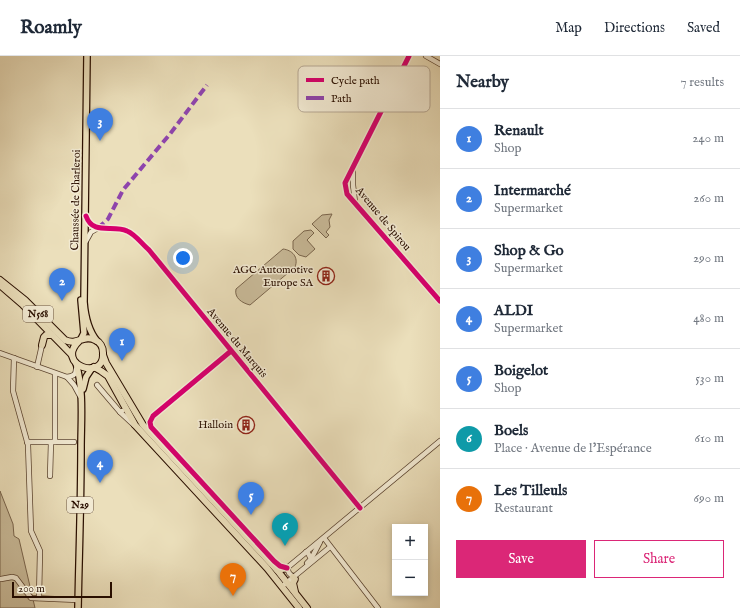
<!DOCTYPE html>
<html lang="en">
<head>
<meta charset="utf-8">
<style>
	body { margin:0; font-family:"IM FELL English",serif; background:#f2f2f3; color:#1f2937 }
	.controls { position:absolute; right:12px; bottom:12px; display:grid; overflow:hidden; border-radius:0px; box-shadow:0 2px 6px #0003 }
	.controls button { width:36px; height:36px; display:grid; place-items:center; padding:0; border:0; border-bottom:1px solid #e0e1e3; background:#fff; color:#1f2937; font:20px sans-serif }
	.scale { position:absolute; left:12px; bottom:10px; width:100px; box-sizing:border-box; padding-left:4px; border:2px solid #2a0f00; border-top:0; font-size:11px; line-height:14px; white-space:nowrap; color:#2a0f00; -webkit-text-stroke:3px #f2ead3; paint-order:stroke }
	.you { position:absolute; left:183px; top:202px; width:14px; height:14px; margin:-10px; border:3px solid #fff; border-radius:50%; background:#1a73e8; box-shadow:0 0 0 6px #1a73e833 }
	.badge { display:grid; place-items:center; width:26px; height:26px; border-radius:50%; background:#db2777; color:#fff; font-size:13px; font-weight:700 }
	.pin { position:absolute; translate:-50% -33px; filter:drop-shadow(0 1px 2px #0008) }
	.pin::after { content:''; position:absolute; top:21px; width:14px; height:12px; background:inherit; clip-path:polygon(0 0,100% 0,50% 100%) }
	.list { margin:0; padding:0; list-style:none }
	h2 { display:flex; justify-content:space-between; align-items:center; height:52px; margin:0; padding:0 16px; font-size:17px }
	h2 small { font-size:13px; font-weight:400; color:#747a83 }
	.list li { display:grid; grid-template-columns:26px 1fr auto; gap:12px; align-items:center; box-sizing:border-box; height:60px; padding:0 16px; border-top:1px solid #e0e1e3 }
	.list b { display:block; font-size:15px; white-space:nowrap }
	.list p { margin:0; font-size:13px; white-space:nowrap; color:#747a83 }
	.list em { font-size:13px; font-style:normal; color:#747a83 }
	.actions { display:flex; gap:8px; padding:12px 16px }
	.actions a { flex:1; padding:9px 0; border:1px solid #db2777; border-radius:0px; text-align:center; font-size:14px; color:#db2777 }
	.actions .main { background:#db2777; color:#fff }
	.map { position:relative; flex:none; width:440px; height:552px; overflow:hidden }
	header { display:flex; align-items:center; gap:24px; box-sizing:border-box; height:56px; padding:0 20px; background:#fff; border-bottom:1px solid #e0e1e3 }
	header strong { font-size:19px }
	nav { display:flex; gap:22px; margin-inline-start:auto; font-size:14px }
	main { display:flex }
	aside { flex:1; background:#fff }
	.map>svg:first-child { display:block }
	.green { fill:#cabc9b; stroke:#7a664e }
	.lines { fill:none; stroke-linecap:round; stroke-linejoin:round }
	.minor-casing { stroke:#5a432f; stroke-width:6 }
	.major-casing { stroke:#2a0f00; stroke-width:8 }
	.highway-casing { stroke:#2a0f00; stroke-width:8 }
	.minor { stroke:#f2ead3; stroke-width:4.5 }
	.major { stroke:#ebdfbb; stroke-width:5.5 }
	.highway { stroke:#ebdfbb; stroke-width:6 }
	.quiet { stroke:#8e44ad; stroke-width:4; stroke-dasharray:8 4; stroke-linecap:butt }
	.cycleway-casing { stroke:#f2ead3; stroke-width:8 }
	.cycleway { stroke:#d6006c; stroke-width:5 }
	.labels { text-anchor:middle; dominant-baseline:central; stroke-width:3; stroke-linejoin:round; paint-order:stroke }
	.shield { fill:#f2ead3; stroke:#66513f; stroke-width:1 }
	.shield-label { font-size:10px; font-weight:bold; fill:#2a0f00 }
	.street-label { font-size:11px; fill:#2a0f00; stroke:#f2ead3 }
	.poi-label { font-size:11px; fill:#2a0f00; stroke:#f2ead3; text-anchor:end }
	.key { fill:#f2ead3; stroke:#b6a894; stroke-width:1 }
	.key-label { font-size:11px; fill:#2a0f00 }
</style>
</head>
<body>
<header>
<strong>Roamly</strong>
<nav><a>Map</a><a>Directions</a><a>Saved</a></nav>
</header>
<main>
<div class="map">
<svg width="440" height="552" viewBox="0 0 440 552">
	<rect width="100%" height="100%" fill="#ebdfbb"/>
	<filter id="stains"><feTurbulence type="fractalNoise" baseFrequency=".005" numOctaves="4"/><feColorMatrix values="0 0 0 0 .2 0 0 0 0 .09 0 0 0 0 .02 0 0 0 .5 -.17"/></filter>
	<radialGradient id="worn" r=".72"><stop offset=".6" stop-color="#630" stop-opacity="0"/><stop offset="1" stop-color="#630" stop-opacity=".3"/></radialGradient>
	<g class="green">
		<polygon points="332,158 329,164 330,171 326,176 329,179 326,182 312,168 322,159"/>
		<polygon points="311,174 314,177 307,184 315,193 306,201 299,199 293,193 293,185 304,175"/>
		<path d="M283,193C292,194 299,201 295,211L250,249C242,247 234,242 236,233Z"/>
		<polygon points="0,435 13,468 14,480 19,483 35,552 0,552"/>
	</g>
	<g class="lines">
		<g class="minor-casing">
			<g id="minor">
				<polyline points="409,0 345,127 347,138 440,245"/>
				<polyline points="426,0 440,8"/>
				<polyline points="353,114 353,129 355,146"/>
				<path d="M86,160C93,180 113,168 127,175C135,178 142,188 149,194L360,452"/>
				<polyline points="86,185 91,176 98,172"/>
				<polyline points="231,295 153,360 150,366 151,371 274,505 280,510 286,512"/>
				<polyline points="0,297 67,321 74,329 80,340"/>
				<polyline points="14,302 13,335 28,389 31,475 40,495 39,542"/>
				<polyline points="37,311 42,289"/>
				<path d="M67,321C73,320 76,319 76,313"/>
				<polyline points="97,329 120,356"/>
				<polyline points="122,355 120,356 134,369"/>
				<polyline points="27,386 74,386"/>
				<polyline points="55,386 55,318"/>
				<polyline points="50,420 51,386"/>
				<polyline points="324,482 378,552"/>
				<polyline points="306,496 308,497 311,503 307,507"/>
				<polyline points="311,503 320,486"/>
				<polyline points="287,512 440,385"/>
				<polyline points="287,512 289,517 293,521"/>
				<polyline points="1,523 12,521 16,522 31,542 78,544"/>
				<polyline points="285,528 330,491"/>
			</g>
		</g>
		<g class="major-casing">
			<g id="major">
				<path d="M87,0L84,246C85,259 88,274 97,285"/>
				<polyline points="81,244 84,277 81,283"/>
				<path d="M76,307C84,335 81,364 81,392C81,446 79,499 78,552"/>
				<polyline points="83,333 86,321 92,312"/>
			</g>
		</g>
		<g class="highway-casing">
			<g id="highway">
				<path d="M0,224L25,244L65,284C77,290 84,278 95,284C100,286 103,291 103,297C105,326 54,309 79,285"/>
				<polyline points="0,229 22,248 72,299"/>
				<polyline points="42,289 44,281 46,279 52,279"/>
				<polyline points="103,299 106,307 143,369 277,514 307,552"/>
				<polyline points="94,311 101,315 108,320 135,369 267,512 299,552"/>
				<polyline points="277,514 287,512"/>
				<polyline points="293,521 295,523 293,527 295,536"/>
			</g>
		</g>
		<use href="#minor" class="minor"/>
		<use href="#major" class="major"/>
		<use href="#highway" class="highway"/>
		<polyline class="quiet" points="98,172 108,163 123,134 170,78 207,29"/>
		<g class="cycleway-casing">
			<g id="cycleway">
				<polyline points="409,0 345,127 347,138 440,245"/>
				<path d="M86,160C93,180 113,168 127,175C135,178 142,188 149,194L360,452"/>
				<polyline points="231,295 153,360 150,366 151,371 274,505 280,510 287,512"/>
			</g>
		</g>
		<use href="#cycleway" class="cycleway"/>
	</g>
	<defs>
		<g id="building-ring" transform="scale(0.9)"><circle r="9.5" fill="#f2ead3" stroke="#8f2418" stroke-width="1.5"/><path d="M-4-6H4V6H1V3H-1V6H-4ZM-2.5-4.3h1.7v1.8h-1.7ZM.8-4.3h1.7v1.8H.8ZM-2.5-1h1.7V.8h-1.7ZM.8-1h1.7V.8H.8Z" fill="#8f2418"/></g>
	</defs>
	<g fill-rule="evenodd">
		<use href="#building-ring" x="326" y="220"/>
		<use href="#building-ring" x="246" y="369"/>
	</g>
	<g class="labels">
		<g class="shield">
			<rect x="23" y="250" width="30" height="16" rx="3"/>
			<rect x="67" y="441" width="26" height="16" rx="3"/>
		</g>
		<g class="shield-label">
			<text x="38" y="258">N568</text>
			<text x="80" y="449">N29</text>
		</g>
		<g class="street-label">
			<text transform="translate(76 144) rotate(-89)">Chaussée de Charleroi</text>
			<text transform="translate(383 163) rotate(50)">Avenue de Spirou</text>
			<text transform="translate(237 287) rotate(50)">Avenue du Marquis</text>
		</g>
		<g class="poi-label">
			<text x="313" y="214">AGC Automotive<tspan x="313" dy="13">Europe SA</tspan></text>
			<text x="233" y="369">Halloin</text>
		</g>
	</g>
	<rect x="298" y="10" width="132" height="46" rx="6" class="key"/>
	<rect x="306" y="22" width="18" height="4" fill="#d6006c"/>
	<rect x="306" y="40" width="18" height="4" fill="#8e44ad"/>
	<g class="key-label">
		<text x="331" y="28">Cycle path</text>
		<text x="331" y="46">Path</text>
	</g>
	<rect width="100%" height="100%" filter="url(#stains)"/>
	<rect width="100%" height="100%" fill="url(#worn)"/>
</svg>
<div class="controls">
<button>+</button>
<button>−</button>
</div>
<div class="scale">200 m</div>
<div class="you"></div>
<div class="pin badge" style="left:122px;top:305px;background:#3f7fe0">1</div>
<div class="pin badge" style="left:62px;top:245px;background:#3f7fe0">2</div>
<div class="pin badge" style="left:100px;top:85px;background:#3f7fe0">3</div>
<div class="pin badge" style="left:100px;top:427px;background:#3f7fe0">4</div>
<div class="pin badge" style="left:251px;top:459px;background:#3f7fe0">5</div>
<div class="pin badge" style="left:285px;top:490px;background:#0f9aa8">6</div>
<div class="pin badge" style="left:233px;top:540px;background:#e8710a">7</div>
</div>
<aside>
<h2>Nearby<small>7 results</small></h2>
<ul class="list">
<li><span class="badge" style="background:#3f7fe0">1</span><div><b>Renault</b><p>Shop</p></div><em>240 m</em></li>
<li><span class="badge" style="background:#3f7fe0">2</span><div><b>Intermarché</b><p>Supermarket</p></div><em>260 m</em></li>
<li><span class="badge" style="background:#3f7fe0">3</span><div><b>Shop &amp; Go</b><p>Supermarket</p></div><em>290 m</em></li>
<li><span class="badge" style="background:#3f7fe0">4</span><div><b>ALDI</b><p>Supermarket</p></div><em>480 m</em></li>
<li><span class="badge" style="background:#3f7fe0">5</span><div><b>Boigelot</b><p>Shop</p></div><em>530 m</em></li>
<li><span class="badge" style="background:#0f9aa8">6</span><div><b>Boels</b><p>Place · Avenue de l'Espérance</p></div><em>610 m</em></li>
<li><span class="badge" style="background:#e8710a">7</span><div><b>Les Tilleuls</b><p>Restaurant</p></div><em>690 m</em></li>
</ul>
<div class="actions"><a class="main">Save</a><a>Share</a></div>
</aside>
</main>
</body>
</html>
